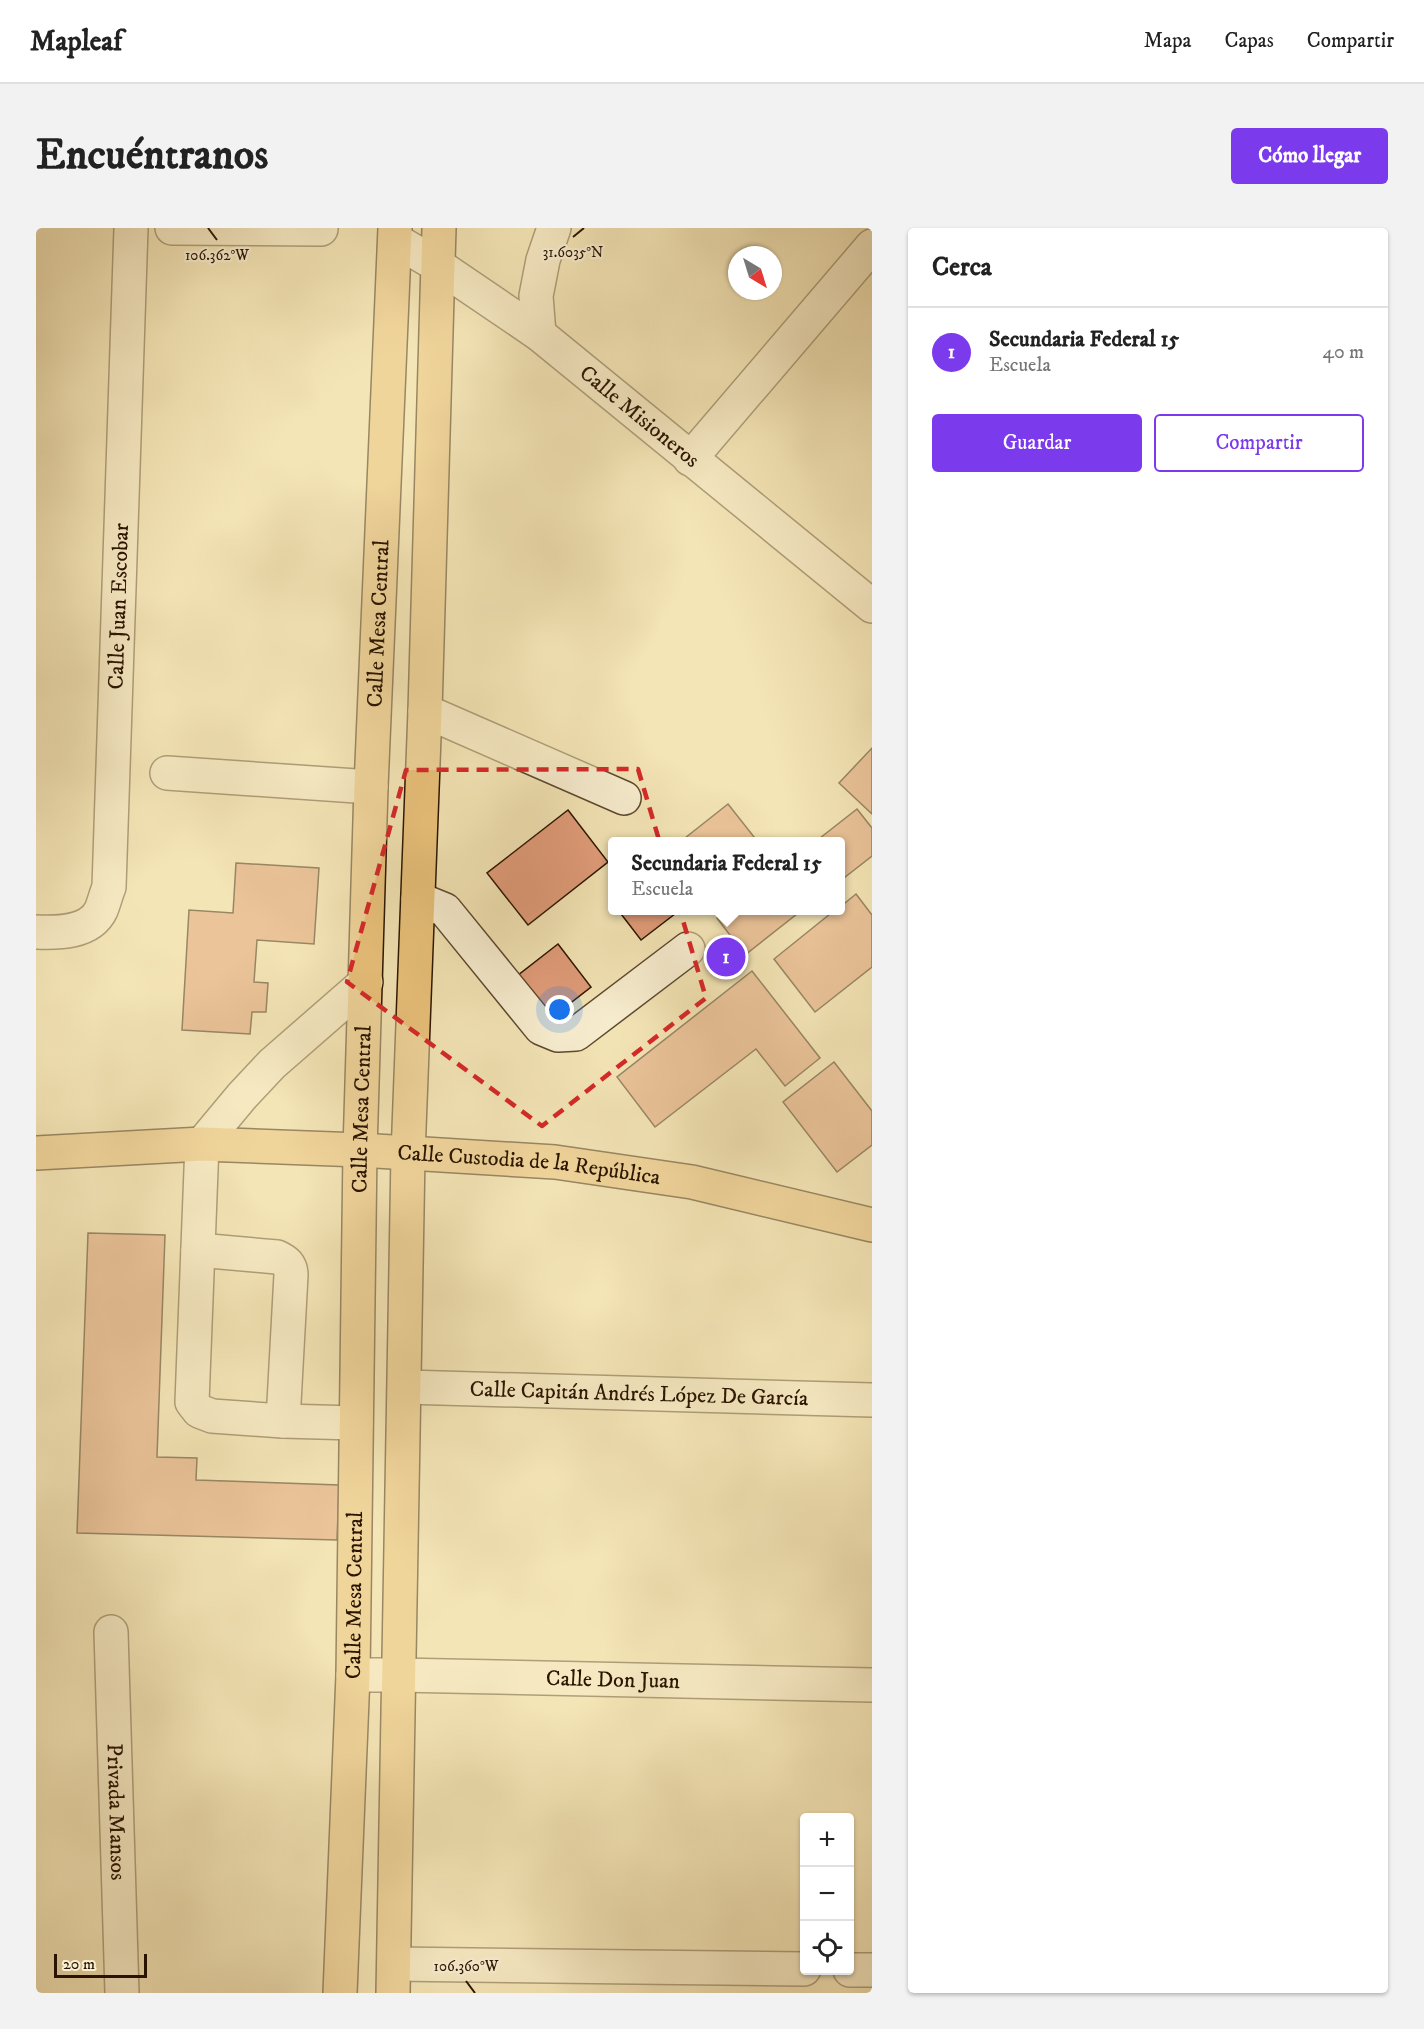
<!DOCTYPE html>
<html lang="es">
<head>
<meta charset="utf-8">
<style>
	body { margin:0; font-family:"IM FELL DW Pica",serif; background:#f2f2f2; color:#222 }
	.controls { position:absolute; right:18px; bottom:18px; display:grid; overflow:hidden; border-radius:6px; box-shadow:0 2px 4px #0004 }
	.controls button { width:54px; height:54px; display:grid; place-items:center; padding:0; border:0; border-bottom:2px solid #e0e0e0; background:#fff; color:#222; font:30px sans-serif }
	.compass { position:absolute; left:692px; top:18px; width:54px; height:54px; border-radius:50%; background:#fff; box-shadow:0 2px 4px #0004; rotate:142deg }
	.scale { position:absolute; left:18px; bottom:15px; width:93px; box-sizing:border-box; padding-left:6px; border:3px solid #2a1400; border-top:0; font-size:16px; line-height:21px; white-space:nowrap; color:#2a1400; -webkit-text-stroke:4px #f8eed0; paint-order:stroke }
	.you { position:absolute; left:524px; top:782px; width:21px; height:21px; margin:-15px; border:4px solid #fff; border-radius:50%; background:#1a73e8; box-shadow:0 0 0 9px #1a73e833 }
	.badge { display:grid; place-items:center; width:39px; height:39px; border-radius:50%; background:#7c3aed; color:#fff; font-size:20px; font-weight:700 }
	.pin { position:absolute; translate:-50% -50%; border:3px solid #fff; box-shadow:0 2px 6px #0006 }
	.popup { position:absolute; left:572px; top:609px; width:237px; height:78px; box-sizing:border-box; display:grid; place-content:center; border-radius:6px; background:#fff; filter:drop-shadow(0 2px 4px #0005); font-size:20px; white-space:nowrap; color:#767676 }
	.popup b { font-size:22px; color:#222 }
	.popup::after { content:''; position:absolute; left:50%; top:100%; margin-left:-12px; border:12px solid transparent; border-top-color:#fff }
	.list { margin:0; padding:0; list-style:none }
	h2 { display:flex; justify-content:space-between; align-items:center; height:78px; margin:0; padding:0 24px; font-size:26px }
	h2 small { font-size:20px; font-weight:400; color:#767676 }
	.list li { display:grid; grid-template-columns:39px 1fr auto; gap:18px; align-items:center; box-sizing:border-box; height:90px; padding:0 24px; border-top:2px solid #e0e0e0 }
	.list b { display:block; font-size:22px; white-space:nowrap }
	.list p { margin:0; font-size:20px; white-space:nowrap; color:#767676 }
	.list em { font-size:20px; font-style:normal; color:#767676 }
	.actions { display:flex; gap:12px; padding:18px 24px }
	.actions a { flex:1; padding:14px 0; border:2px solid #7c3aed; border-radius:6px; text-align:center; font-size:21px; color:#7c3aed }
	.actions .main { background:#7c3aed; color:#fff }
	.icon { flex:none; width:33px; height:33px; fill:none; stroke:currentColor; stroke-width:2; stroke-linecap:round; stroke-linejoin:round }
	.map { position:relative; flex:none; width:836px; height:1765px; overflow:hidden; border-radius:6px }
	header { display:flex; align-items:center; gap:36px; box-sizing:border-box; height:84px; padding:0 30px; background:#fff; border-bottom:2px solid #e0e0e0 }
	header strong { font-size:28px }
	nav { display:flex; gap:33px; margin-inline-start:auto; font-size:21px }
	.intro { display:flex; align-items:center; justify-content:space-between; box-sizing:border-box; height:144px; padding:0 36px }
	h1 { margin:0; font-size:42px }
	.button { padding:15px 27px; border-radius:6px; background:#7c3aed; color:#fff; font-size:21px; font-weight:700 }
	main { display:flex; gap:36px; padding:0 36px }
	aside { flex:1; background:#fff; border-radius:6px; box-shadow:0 2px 4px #0004 }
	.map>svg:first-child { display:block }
	.building { fill:#e19c79; stroke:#2a1400; stroke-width:1.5 }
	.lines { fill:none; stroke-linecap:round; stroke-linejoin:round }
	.minor-casing { stroke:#5c482e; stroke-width:36 }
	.major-casing { stroke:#2a1400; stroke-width:36 }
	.minor { stroke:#f8eed0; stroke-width:33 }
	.major { stroke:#eac27b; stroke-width:33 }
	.marked { fill:none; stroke:#d62828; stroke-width:4.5; stroke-dasharray:12 8; stroke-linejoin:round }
	.ticks { fill:none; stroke:#2a1400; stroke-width:2 }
	.labels { text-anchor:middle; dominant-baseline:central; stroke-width:4.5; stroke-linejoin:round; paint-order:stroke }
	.street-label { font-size:22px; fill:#2a1400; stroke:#f8eed0 }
	.ticks-label { font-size:15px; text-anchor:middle; fill:#2a1400; stroke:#f8eed0; stroke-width:4.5; stroke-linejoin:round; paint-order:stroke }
</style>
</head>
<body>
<header>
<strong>Mapleaf</strong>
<nav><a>Mapa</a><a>Capas</a><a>Compartir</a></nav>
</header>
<div class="intro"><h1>Encuéntranos</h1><a class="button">Cómo llegar</a></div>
<main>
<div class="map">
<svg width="836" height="1765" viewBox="0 0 836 1765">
	<rect width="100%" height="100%" fill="#f4e5b6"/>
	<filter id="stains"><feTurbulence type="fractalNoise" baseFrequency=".00333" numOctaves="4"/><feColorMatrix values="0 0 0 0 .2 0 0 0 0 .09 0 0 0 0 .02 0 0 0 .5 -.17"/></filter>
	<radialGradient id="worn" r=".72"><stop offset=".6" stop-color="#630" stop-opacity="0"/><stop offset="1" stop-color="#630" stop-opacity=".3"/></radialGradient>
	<g class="building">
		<polygon points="836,520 836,586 803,555"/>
		<polygon points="692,576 722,614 644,614"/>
		<polygon points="821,581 836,600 836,628 804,653 804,614 779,614"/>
		<polygon points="532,582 572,634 492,697 451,645"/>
		<polygon points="200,635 283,640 278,716 221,712 218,754 232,755 230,784 216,784 214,806 146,802 153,682 197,685"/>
		<polygon points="820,666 836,687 836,739 779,784 738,731 799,682 804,682 804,679"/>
		<polygon points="582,682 644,682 605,712"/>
		<polygon points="690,682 766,682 709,727 681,690"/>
		<polygon points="522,716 555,759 514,791 481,748"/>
		<polygon points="716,743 784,830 749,858 720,821 619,899 581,849"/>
		<polygon points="798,834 836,883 836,917 801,944 747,874"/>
		<polygon points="52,1005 129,1007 121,1229 161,1230 160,1252 303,1257 301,1312 41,1305"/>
	</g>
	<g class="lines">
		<g class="minor-casing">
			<g id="minor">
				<polyline points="136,0 285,1"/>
				<path id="s1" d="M359,12L403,38L503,106L836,378"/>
				<polyline points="503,106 500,68 507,32 518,0"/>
				<polyline points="654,231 836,18"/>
				<polyline points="389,483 588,570"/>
				<polyline points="131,545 335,559"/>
				<polyline points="382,671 409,682 505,800 522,807 540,806 652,721"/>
				<path id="s2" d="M0,704C22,705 54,705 65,682C68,675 70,666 73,659L95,0"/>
				<path d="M162,1022L241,1029C250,1033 255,1037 255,1047L247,1193"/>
				<path id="s3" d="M369,1159L836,1172"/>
				<polyline points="320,1195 247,1193 176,1188 163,1183 156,1174 166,916 206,868 236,836 330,754"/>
				<path id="s4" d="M75,1404L86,1765"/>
				<path id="s5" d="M317,1447H362L836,1457"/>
				<polyline points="358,1736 768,1741"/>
				<polyline points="814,1742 836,1742"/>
			</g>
		</g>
		<g class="major-casing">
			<g id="major">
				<path id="s6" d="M0,925L166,916L324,922L519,934L656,954L836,997"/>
				<path id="s7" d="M304,1765L317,1447L324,922L335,559L359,0"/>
				<polyline points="357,1765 372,927 389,483 403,0"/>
			</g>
		</g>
		<use href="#minor" class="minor"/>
		<use href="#major" class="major"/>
	</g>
	<path d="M0 0H836V1765H0ZM602,541L670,770L506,898L311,754L370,542Z" fill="#f4e5b6" fill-opacity=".55" fill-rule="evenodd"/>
	<path class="marked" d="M602,541L670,770L506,898L311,754L370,542Z"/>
	<path class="ticks" d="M172,0L181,12M537,9L548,0M430,1753L439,1765"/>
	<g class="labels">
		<g class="street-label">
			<text stroke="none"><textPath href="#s1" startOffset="302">Calle Misioneros</textPath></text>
			<text stroke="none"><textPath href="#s2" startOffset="378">Calle Juan Escobar</textPath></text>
			<text stroke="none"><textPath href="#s7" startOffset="1370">Calle Mesa Central</textPath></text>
			<text stroke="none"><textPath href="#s7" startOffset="884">Calle Mesa Central</textPath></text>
			<text stroke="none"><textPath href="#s6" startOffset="494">Calle Custodia de la República</textPath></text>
			<text stroke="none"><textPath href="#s3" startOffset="234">Calle Capitán Andrés López De García</textPath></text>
			<text stroke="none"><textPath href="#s7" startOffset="398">Calle Mesa Central</textPath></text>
			<text stroke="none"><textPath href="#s5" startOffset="260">Calle Don Juan</textPath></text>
			<text stroke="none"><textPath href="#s4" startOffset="180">Privada Mansos</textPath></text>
		</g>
	</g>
	<g class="ticks-label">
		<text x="537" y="29">31.6035°N</text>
		<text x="181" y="32">106.362°W</text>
		<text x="430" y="1743">106.360°W</text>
	</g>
	<rect width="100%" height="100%" filter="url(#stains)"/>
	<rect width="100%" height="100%" fill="url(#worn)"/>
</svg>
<div class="controls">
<button>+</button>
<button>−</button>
<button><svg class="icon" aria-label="locate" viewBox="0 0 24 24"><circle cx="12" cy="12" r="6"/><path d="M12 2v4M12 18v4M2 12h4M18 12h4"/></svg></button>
</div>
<svg class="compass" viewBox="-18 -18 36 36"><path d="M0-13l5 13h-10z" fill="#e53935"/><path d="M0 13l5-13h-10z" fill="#767676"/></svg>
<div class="scale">20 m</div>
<div class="you"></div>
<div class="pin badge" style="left:690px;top:729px">1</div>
<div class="popup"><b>Secundaria Federal 15</b>Escuela</div>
</div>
<aside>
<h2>Cerca<small></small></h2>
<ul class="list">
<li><span class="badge">1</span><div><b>Secundaria Federal 15</b><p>Escuela</p></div><em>40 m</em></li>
</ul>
<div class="actions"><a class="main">Guardar</a><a>Compartir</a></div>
</aside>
</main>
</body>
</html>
